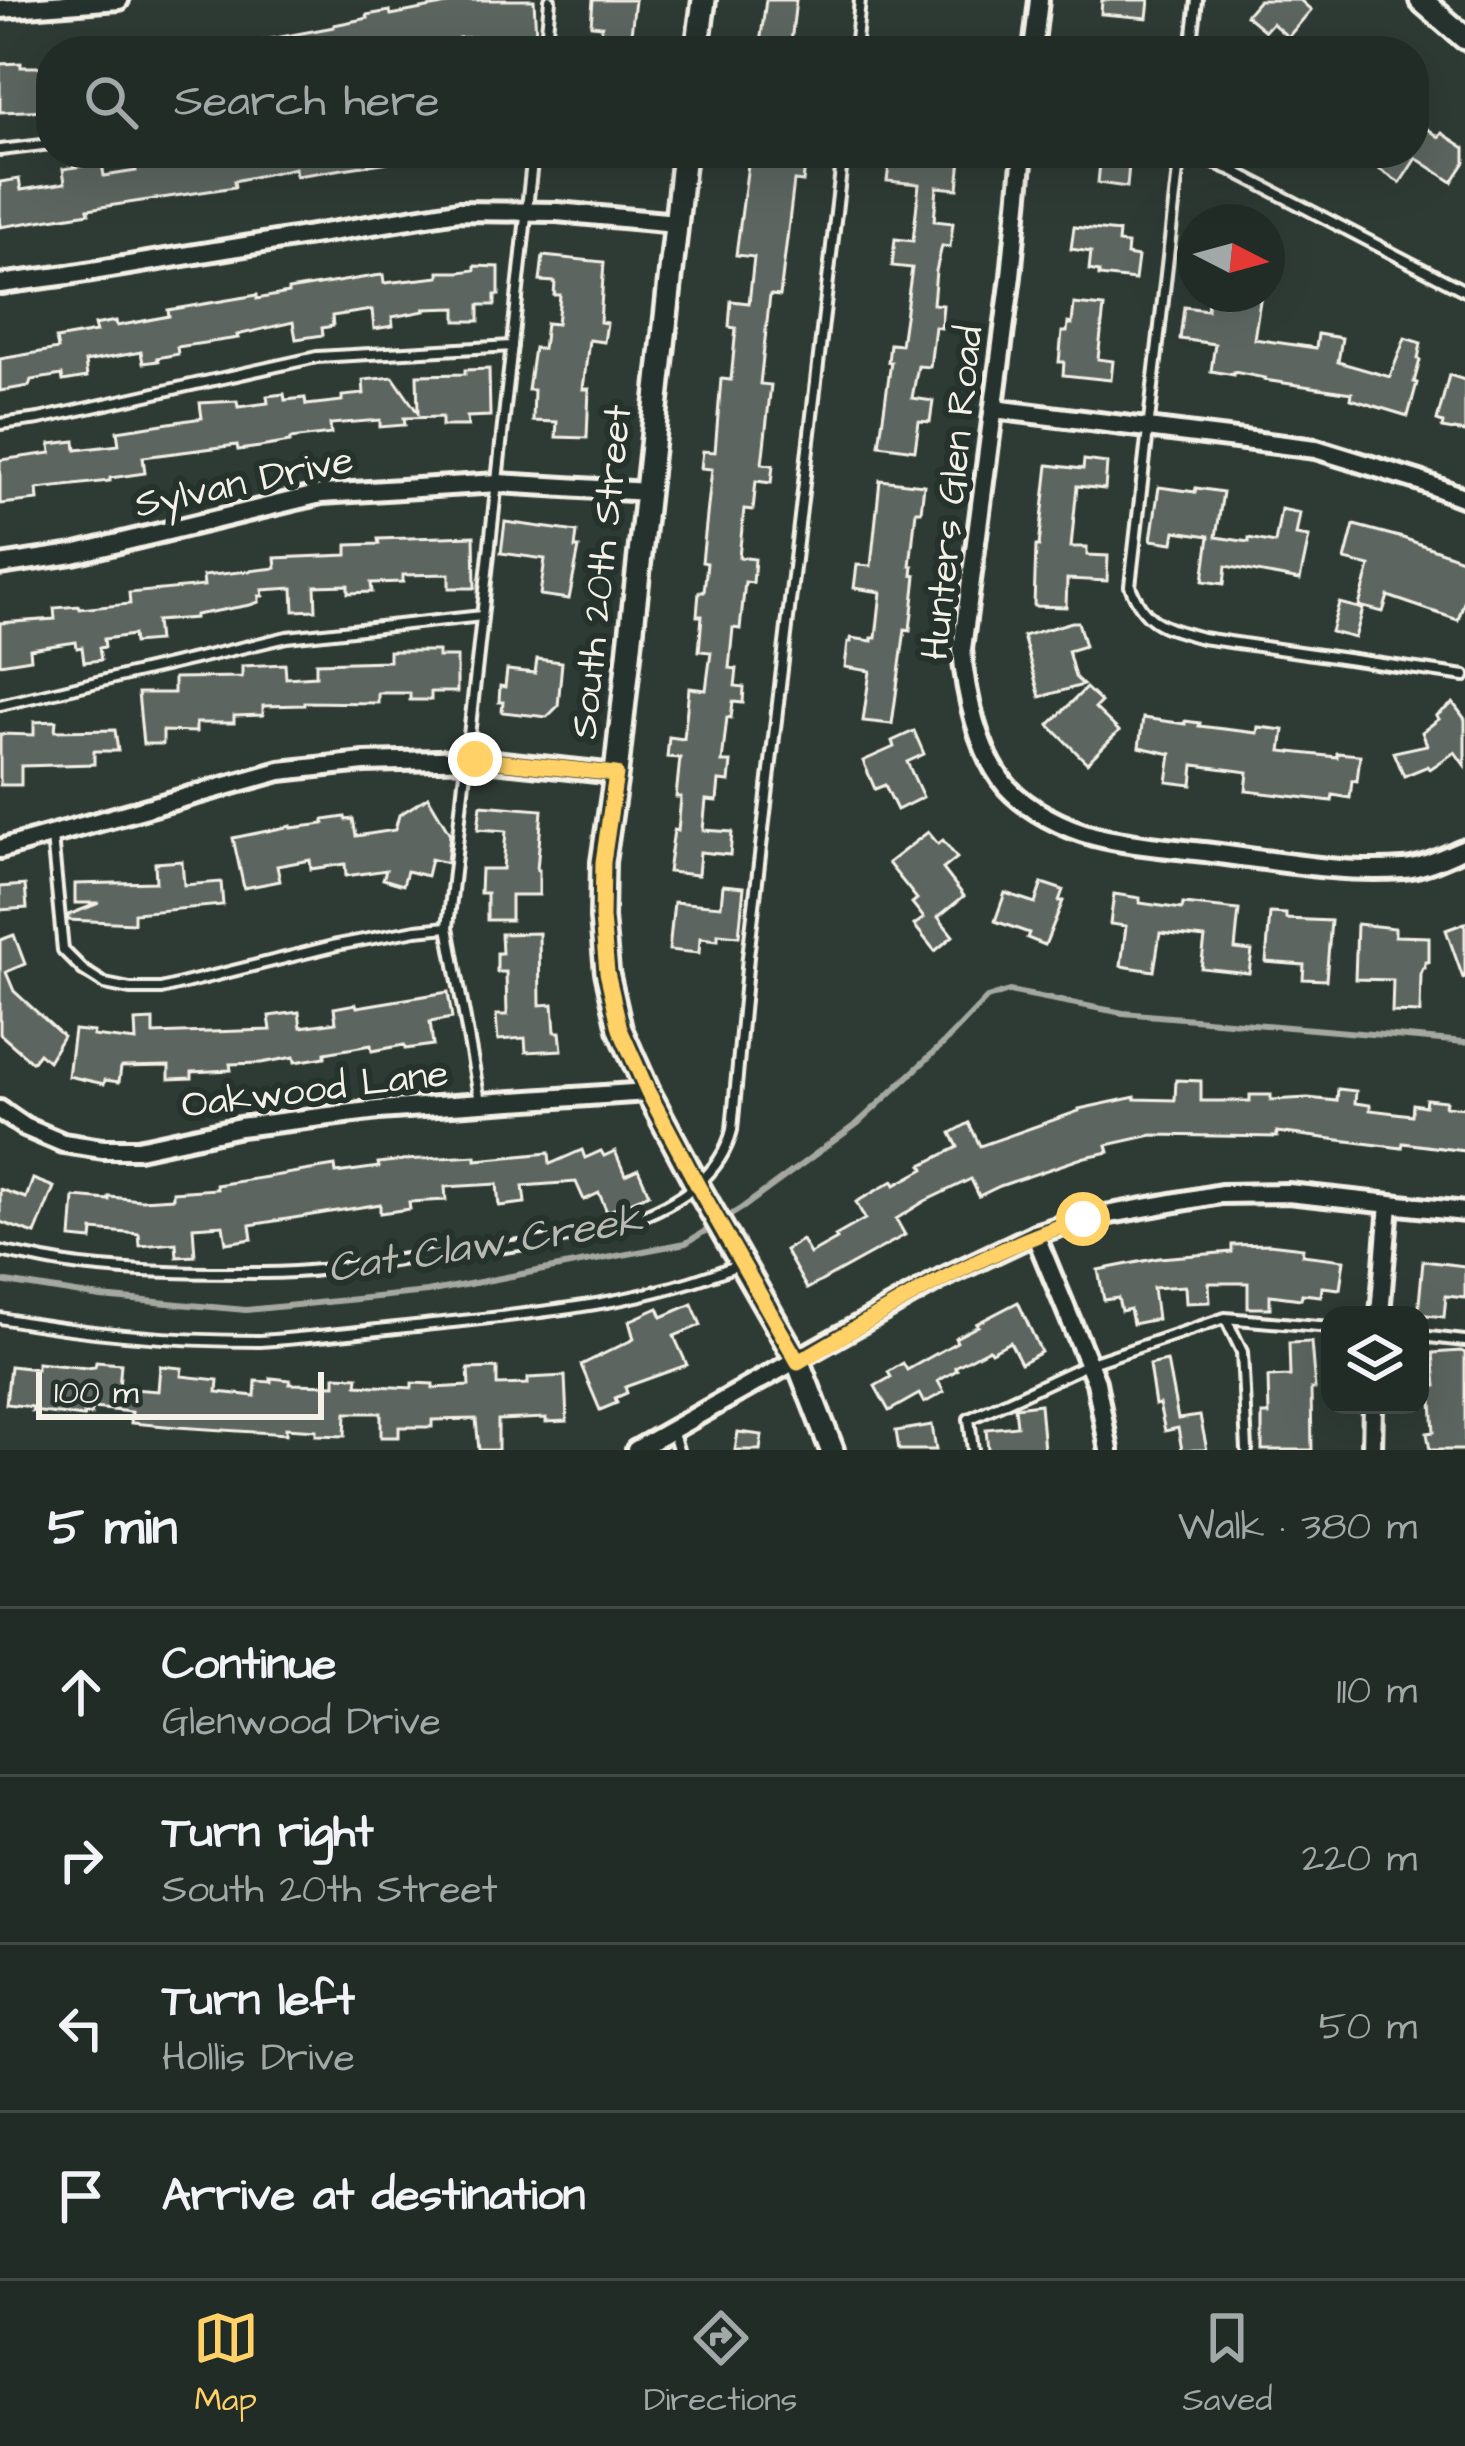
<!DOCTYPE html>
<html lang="en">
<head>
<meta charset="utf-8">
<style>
	body { margin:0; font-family:"Architects Daughter",sans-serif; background:#2a342f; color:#f1f3f6 }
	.controls { position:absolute; right:36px; bottom:36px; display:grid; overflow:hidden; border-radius:24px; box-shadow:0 12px 48px #0002 }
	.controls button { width:108px; height:108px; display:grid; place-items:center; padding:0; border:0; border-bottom:3px solid #3f4844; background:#222c27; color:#f1f3f6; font:60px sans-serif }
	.compass { position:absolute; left:1177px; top:204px; width:108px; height:108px; border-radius:50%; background:#222c27; box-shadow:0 12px 48px #0002; rotate:96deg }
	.scale { position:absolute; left:36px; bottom:30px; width:288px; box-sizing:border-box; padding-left:12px; border:6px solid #f4f1e8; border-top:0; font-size:33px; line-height:42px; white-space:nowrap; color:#f4f1e8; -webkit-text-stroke:9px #26332d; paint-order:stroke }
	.stop { position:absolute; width:36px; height:36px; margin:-27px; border:9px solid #ffd166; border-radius:50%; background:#fff }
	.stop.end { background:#ffd166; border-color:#fff; box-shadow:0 3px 12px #0008 }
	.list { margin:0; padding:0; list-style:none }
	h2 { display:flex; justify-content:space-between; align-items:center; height:156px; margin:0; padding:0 48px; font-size:51px }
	h2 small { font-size:39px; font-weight:400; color:#a2a7a7 }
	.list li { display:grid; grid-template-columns:78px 1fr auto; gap:36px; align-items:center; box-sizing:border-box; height:168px; padding:0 48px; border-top:3px solid #3f4844 }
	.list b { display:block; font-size:45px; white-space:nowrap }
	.list p { margin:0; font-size:39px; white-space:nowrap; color:#a2a7a7 }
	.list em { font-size:39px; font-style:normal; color:#a2a7a7 }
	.icon { flex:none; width:66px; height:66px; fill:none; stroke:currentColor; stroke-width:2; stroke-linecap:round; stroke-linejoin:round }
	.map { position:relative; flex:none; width:1465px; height:1450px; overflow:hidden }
	.search { position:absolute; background:#222c27; box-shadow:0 12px 48px #0002; left:36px; right:36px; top:36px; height:132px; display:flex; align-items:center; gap:30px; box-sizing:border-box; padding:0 42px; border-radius:48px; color:#a2a7a7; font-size:45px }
	.sheet { height:828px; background:#222c27 }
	nav { display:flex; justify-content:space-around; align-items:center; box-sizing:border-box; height:168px; border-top:3px solid #3f4844; background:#222c27; font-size:33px; color:#a2a7a7 }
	nav a { display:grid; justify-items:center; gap:6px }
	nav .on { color:#ffd166 }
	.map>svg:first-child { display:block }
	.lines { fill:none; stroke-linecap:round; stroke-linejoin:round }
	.stream { stroke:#a4a8a0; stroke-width:6 }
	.building { fill:#5c655e; stroke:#f4f1e8; stroke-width:3 }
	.service-casing { stroke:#f4f1e8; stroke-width:16 }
	.minor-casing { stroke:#f4f1e8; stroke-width:26 }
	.tertiary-casing { stroke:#f4f1e8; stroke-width:30 }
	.service { stroke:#26332d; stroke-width:8 }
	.minor { stroke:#26332d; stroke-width:16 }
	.tertiary { stroke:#26332d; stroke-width:21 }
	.route { stroke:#ffd166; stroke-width:15 }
	.labels { text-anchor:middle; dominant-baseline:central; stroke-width:12; stroke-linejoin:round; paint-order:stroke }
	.street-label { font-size:39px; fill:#f4f1e8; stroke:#26332d }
	.water-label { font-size:42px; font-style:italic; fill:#b8bab2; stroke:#26332d }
</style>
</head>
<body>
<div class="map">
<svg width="1465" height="1450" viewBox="0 0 1465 1450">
	<rect width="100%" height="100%" fill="#2e3b34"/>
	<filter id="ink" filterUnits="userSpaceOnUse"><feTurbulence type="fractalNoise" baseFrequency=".00833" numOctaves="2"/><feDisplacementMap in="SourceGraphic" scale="24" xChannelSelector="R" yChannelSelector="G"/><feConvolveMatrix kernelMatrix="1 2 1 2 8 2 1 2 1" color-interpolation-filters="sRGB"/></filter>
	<g filter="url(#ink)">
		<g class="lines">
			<polyline class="stream" points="0,1281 101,1297 246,1310 427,1292 686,1243 742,1208 858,1123 943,1044 987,998 1009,991 1123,1013 1465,1042"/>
		</g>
		<g class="building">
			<polygon points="468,0 534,0 536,36 529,37 529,42 497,44 496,36 459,38 460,44 425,51 410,51 408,43 379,51 249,51 249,43 334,27 334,25 368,18 367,15 390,11 391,15"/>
			<polygon points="593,0 635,0 629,51 599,51 602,26 591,25"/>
			<polygon points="766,0 796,0 790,51 759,51"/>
			<polygon points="1102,0 1149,0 1147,18 1101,14"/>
			<polygon points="1259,0 1300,0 1311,10 1288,37 1272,23 1265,31 1246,15"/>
			<polygon points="21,63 21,67 51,67 51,110 0,112 0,64"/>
			<polygon points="1414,119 1439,137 1442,133 1465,148 1465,162 1452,182 1416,158 1400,183 1379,169 1390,153 1414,153"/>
			<polygon points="209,153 390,153 390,162 296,176 295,168 234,181 235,187 88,209 89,213 0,227 0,182 19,179 21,190 65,183 63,169 102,163 104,176 136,171 134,162 175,154 177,164 210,158"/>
			<polygon points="927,153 959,153 961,158 958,189 937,187 934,221 953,223 950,247 942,246 936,271 933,304 943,305 941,328 935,327 930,367 918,366 912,398 933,401 930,422 919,421 915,450 879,445 891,362 888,362 890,344 901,345 912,268 892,266 895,239 913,241 919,184 887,181 890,158 926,162"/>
			<polygon points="1101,153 1130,153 1127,187 1098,183"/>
			<polygon points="749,157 805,164 803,182 794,181 780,296 770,295 760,384 771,385 762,464 773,465 771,483 756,481 753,510 744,509 739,557 755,559 753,583 745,582 740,629 733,628 729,668 737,669 735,686 744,687 743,703 733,702 731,718 727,717 722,762 731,762 729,782 719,781 717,801 706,800 703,830 732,832 730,855 700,852 698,875 668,872 674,830 678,831 681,797 676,797 680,758 667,757 669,737 684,739 689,688 706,690 711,652 699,651 702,616 697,616 699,592 704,592 707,563 702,562 712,469 701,468 703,451 715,452 721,379 731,380 736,328 729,327 731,301 749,303 754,257 736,255"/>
			<polygon points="1074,227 1119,232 1118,243 1128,244 1127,255 1138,257 1135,280 1099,276 1099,272 1089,270 1091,252 1071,249"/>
			<polygon points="543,256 604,262 600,322 607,323 604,342 589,340 583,389 589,389 587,438 556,437 557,422 533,421 534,390 528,390 534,348 543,349 546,323 557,324 560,295 554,295 555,282 540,281"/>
			<polygon points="475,266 499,267 499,295 495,295 495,305 479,305 479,321 456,321 456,308 424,309 425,311 392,317 393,326 374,329 372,310 332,316 333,326 322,328 323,335 296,339 293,322 237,335 238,338 177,347 178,354 157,358 158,361 143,363 141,352 85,362 87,377 63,381 62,375 31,380 29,386 0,391 0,359 58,349 56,339 96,332 94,325 116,321 117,326 169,316 168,310 257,295 257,299 288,293 288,290 374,276 383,275 384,283 439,277 439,272 460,272 475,270"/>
			<polygon points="1226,294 1261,294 1254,339 1316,348 1318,334 1342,338 1338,362 1390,377 1405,338 1421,343 1418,359 1420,360 1414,382 1417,383 1408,416 1351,399 1352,393 1264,380 1265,378 1234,372 1234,375 1211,371 1215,344 1180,339 1184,307 1207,310 1208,301 1225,304"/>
			<polygon points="1074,304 1104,307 1098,359 1113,361 1111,380 1063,375 1064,362 1059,362 1062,332 1067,332 1068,323 1072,324"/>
			<polygon points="489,369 490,416 467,417 468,426 442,426 442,417 404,418 405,425 380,427 380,420 330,424 331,434 290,439 290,442 260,447 238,450 237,445 143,457 145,473 110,478 110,481 37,489 38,500 0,504 0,460 51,453 50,444 75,441 76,450 119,445 117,431 202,418 200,403 237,401 238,407 268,403 267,396 284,394 285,400 305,398 306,405 342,401 342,396 364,394 363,380 393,377 418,413 417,375 465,374 465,370"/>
			<polygon points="1449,375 1465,380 1465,432 1442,428 1443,423 1437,421"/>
			<polygon points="1084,460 1107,463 1105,489 1077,486 1071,547 1087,547 1087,555 1108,556 1107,581 1067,579 1066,607 1034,606 1036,546 1039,546 1048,465 1083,469"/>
			<polygon points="880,480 924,485 921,511 916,511 910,566 913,566 912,575 916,576 910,630 905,629 892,724 863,721 870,671 845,667 848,642 851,642 851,638 872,641 872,638 876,638 881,592 854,588 857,565 871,566"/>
			<polygon points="1159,487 1195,492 1196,488 1223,492 1216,537 1249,542 1249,538 1275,543 1281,509 1300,513 1296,535 1309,537 1300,580 1226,566 1224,584 1203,581 1209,536 1175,531 1173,543 1151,540"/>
			<polygon points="505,522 577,532 575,548 579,548 569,599 540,595 545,559 501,553"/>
			<polygon points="1354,525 1403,538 1465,560 1465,599 1458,620 1388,596 1383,612 1359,606 1370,566 1345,560"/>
			<polygon points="474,536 475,588 449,588 449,574 403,575 403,582 371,583 372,592 348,593 348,585 315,586 316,610 294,611 293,588 262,590 263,596 259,596 259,602 250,605 195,615 195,618 156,621 158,641 134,643 133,635 104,639 105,647 99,648 101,660 84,662 82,647 77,648 76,642 30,649 31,659 0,664 0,623 55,619 54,608 79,606 80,609 130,604 129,593 204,586 203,576 276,568 275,558 347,555 347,545 379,544 378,539"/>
			<polygon points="1339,603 1363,609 1355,638 1331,632"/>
			<polygon points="1072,622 1078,622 1085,646 1068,651 1075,677 1083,685 1040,697 1023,636"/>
			<polygon points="389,651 438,651 438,657 457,657 457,692 431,692 431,700 410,700 410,693 378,693 378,703 304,702 304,705 263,706 263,715 234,716 234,723 196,723 196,732 163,731 163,744 143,744 138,693 174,693 174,678 242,677 242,666 285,664 286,678 316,676 316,663 389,661"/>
			<polygon points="537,659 562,662 558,706 547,717 502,712 503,702 499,702 500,686 505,687 507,670 535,673"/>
			<polygon points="1086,688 1101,702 1095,708 1119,731 1087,763 1049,725"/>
			<polygon points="1453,703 1465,719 1465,766 1455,752 1430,769 1428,766 1404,776 1394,752 1427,745 1422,732 1439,719 1436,716"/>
			<polygon points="1143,718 1185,724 1185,721 1200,723 1199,726 1257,733 1258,727 1284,730 1281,751 1337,757 1337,753 1360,755 1357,781 1352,780 1350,798 1333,795 1332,801 1246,791 1248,772 1194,765 1192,785 1167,782 1171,754 1139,747"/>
			<polygon points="56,721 55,731 115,730 118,751 94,751 94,764 21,766 21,785 0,785 0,734 34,735 34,722"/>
			<polygon points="914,731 924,754 907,762 923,797 897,810 885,785 875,789 863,761 894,747 892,741"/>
			<polygon points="428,797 450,834 447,863 431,859 427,876 407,871 403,885 383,879 386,870 346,876 345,864 311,869 310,860 277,866 280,881 244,888 233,838 291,826 291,828 324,824 324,820 345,817 346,820 353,819 356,836 395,830 399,815"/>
			<polygon points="481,805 542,810 537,870 539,870 539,895 511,895 511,920 487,920 487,893 480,893 481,869 503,869 506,831 478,829"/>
			<polygon points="928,832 938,844 943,840 957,858 943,869 964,896 938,917 953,936 935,951 914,925 924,918 912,903 917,899 888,863"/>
			<polygon points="182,861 184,885 221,882 223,905 134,913 134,923 68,920 68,915 99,903 75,903 75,884 156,882 155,863"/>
			<polygon points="1042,883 1063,890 1059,901 1063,901 1045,945 1027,938 1029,933 995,921 1005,893 1035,903"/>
			<polygon points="25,885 27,908 0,910 0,887"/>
			<polygon points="723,885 744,887 739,936 718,934 718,940 700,938 699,953 669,950 674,902 721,906"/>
			<polygon points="1114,894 1140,898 1140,903 1182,909 1183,904 1239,910 1235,949 1252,951 1249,973 1201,968 1205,938 1160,933 1154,971 1121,966 1126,926 1110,924"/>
			<polygon points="1270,913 1286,914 1286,919 1331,921 1326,980 1303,979 1304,965 1266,962"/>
			<polygon points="1465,923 1465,977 1463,978 1446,930"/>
			<polygon points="1357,924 1395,928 1395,936 1429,937 1429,962 1425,962 1425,968 1423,968 1421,974 1420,1013 1392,1012 1393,980 1355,979"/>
			<polygon points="539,933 540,1005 553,1004 555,1032 560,1032 562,1050 526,1052 525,1038 498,1040 496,1015 507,1015 506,972 497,972 497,953 502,953 501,934"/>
			<polygon points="14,935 25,964 6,972 14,991 63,1036 48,1061 39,1053 32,1062 0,1034 0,940"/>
			<polygon points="448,992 452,1018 430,1022 433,1045 405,1049 404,1045 372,1051 371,1045 325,1053 325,1057 295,1062 294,1057 261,1063 230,1064 231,1070 192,1072 192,1078 169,1079 169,1066 121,1067 119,1082 105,1080 104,1084 68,1076 74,1030 94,1032 93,1036 136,1041 135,1021 153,1020 153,1034 271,1030 269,1016 299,1012 301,1027 336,1022 334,1008 356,1004 357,1007"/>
			<polygon points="1176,1080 1201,1081 1201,1101 1250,1101 1250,1095 1271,1095 1271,1100 1308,1098 1337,1101 1338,1089 1356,1091 1355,1103 1370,1105 1370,1110 1412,1115 1413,1104 1425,1106 1426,1099 1446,1101 1445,1106 1465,1108 1465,1151 1403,1143 1402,1148 1277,1132 1277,1137 1152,1135 1107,1145 1109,1152 1085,1157 1000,1186 979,1196 971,1179 925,1201 896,1219 905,1235 807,1289 785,1250 802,1240 810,1254 837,1239 835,1236 865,1219 856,1202 893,1181 895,1185 924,1169 922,1165 958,1147 951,1133 969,1123 980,1146 1079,1111 1079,1109 1135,1097 1135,1099 1175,1100"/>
			<polygon points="582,1150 585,1158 601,1151 604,1156 615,1151 625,1175 638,1169 649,1194 607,1212 599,1193 584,1200 576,1182 523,1186 525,1203 499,1206 497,1184 445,1187 446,1200 409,1202 410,1209 380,1213 380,1204 250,1225 252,1239 226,1243 223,1225 193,1227 195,1256 177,1257 176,1243 140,1246 139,1234 93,1230 92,1240 71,1238 74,1197 109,1200 109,1197 141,1200 173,1198 173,1192 217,1189 216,1185 267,1177 335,1166 336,1173 379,1167 378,1163 404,1160 476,1156 476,1160 549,1153 550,1164"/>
			<polygon points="33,1179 54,1187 35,1234 0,1222 0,1189 26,1198"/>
			<polygon points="1269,1244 1303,1248 1302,1255 1344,1260 1340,1289 1322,1287 1321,1296 1302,1294 1301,1299 1270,1295 1270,1308 1248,1308 1248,1283 1209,1283 1210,1302 1186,1303 1185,1286 1153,1288 1157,1319 1133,1324 1130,1309 1121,1311 1118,1298 1104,1300 1098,1270 1159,1258 1232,1252 1232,1245"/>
			<polygon points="1423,1261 1465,1266 1465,1298 1446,1296 1444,1317 1418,1314"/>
			<polygon points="1018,1302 1041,1352 1021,1363 1010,1342 991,1352 989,1349 955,1367 957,1370 938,1381 944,1392 924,1403 919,1394 889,1411 875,1386 891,1377 888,1372 903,1363 907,1370 957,1342 955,1338 978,1326 976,1324"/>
			<polygon points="692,1304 701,1325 674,1336 687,1365 625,1387 627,1393 615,1398 617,1403 600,1410 581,1365 634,1339 629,1321 658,1308 662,1317"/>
			<polygon points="1311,1342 1315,1389 1311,1389 1312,1450 1262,1450 1262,1415 1269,1415 1268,1377 1290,1376 1289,1343"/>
			<polygon points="1461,1351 1465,1353 1465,1450 1430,1450 1427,1433 1434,1432 1431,1386 1436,1386 1433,1353"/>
			<polygon points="1167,1361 1178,1419 1200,1416 1207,1450 1182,1450 1178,1428 1165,1431 1159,1404 1155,1405 1149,1365"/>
			<polygon points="96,1362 121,1364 119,1388 158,1391 160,1366 182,1368 181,1376 218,1380 217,1392 255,1396 256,1381 271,1382 271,1378 290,1380 289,1384 335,1385 335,1376 358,1377 357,1385 412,1388 412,1383 433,1384 433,1388 469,1386 468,1369 497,1368 497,1385 528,1384 528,1378 565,1376 567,1421 546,1422 546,1418 498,1420 498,1450 479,1450 476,1419 432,1420 432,1427 399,1427 399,1437 381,1437 381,1413 346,1413 345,1436 316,1435 316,1430 286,1428 286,1434 177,1427 131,1423 132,1412 92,1408 91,1415 84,1414 84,1417 32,1411 33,1407 6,1404 10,1366 37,1369 37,1363 87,1368 95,1367"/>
			<polygon points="1040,1404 1044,1450 988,1450 986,1429 1017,1426 1015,1407"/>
			<polygon points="932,1425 936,1450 899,1450 896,1431"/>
			<polygon points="738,1432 762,1435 760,1450 735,1450"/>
		</g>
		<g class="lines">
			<g class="service-casing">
				<g id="service">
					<polyline points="545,51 550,0"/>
					<polyline points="855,51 860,0"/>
					<polyline points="1191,51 1197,0"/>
					<polyline points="0,150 51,144"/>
					<path d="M1180,153L1130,586C1145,625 1164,627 1202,638L1465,676"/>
					<polyline points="1189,153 1232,170 1465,291"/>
					<polyline points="0,424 39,419 317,357 512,346"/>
					<polyline points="0,705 287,637 482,616"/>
					<polyline points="52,837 63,950 83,970 105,984 130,989 161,989 337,945 416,930 448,927"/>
					<polyline points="480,1101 448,927 533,153"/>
					<path d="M0,1251C27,1256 54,1263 81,1266C141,1273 204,1273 265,1273C319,1273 374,1263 429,1256C519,1244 705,1237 732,1130L748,957L843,153"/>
					<path d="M0,1318C86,1334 173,1341 260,1341C328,1336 395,1328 462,1321C558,1311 651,1301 740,1264"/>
					<polyline points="1226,1319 1242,1352 1247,1450"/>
					<polyline points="1420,1336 1465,1341"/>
					<polyline points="673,1433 678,1450"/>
					<polyline points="973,1450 969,1419 1088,1364 1225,1318 1330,1327"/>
				</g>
			</g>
			<g class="minor-casing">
				<g id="minor">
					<polyline points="0,9 119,0"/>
					<polyline points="1033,51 1039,0"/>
					<path d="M1023,153L1011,276L962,649C965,691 978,754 1007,787C1028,810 1064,828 1094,836C1132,846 1174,848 1212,853C1275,861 1341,874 1404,869C1425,867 1446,856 1465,848"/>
					<polyline points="0,284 68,275 458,211 557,212 676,223"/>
					<polyline points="994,409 1316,449 1420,481 1465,498"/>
					<polyline points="0,565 73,554 321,494 498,483 648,492"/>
					<polyline points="0,849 280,771 364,762 475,759 616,774"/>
					<polyline points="0,1110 25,1127 63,1143 103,1149 138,1149 240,1127 378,1110 648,1092"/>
					<polyline points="1035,1234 1096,1382 1109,1450"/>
					<polyline points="1380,1315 1389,1204"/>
					<polyline points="636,1450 942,1278 1035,1234 1083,1219 1221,1194 1288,1193 1465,1212"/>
					<polyline points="1372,1450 1373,1405"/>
				</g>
			</g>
			<g class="tertiary-casing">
				<g id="tertiary">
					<polyline points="1421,0 1465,38"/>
					<polyline points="697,51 704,0"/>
					<polyline points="684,153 616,774 603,862 602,918 607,972 620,1029 648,1092 698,1187 798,1362 832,1450"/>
				</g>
			</g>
			<use href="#service" class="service"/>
			<use href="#minor" class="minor"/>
			<use href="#tertiary" class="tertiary"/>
		</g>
	</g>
	<g class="lines" filter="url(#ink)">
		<path class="route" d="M475,759L616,774L603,862L602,918L607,972L620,1029L648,1092L698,1186L798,1362C890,1308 981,1251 1083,1219"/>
	</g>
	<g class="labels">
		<g class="street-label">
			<text transform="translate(244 483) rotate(-12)">Sylvan Drive</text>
			<text transform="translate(953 493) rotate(-84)">Hunters Glen Road</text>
			<text transform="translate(602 572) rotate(-84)">South 20th Street</text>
			<text transform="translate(315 1090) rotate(-7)">Oakwood Lane</text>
		</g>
		<g class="water-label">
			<text transform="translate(485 1245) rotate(-9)">Cat Claw Creek</text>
		</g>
	</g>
</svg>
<div class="controls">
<button><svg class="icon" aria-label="layers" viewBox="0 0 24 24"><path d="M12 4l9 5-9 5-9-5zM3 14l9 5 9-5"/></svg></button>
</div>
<svg class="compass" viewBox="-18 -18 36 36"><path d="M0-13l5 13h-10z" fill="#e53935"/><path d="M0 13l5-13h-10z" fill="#a2a7a7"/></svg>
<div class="scale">100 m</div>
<div class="stop" style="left:1083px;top:1219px"></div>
<div class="stop end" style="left:475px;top:759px"></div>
<div class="search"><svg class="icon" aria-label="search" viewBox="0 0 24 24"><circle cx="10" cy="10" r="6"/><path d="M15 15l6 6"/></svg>Search here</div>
</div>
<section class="sheet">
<h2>5 min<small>Walk · 380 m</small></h2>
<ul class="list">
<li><svg class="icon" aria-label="ahead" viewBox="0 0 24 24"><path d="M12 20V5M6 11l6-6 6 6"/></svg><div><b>Continue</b><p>Glenwood Drive</p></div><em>110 m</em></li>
<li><svg class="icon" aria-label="right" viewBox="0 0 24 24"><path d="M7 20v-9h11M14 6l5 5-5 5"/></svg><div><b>Turn right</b><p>South 20th Street</p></div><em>220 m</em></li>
<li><svg class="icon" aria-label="left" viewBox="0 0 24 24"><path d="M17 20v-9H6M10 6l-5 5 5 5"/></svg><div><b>Turn left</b><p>Hollis Drive</p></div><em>50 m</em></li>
<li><svg class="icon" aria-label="arrive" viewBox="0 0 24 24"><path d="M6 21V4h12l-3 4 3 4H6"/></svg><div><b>Arrive at destination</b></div></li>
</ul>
</section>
<nav>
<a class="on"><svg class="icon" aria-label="map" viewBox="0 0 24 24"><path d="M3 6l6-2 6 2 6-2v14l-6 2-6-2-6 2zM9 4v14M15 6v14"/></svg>Map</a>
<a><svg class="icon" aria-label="directions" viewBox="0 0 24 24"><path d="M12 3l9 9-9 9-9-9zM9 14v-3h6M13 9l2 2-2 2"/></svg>Directions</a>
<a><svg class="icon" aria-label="saved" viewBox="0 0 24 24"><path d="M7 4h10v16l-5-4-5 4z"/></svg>Saved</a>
</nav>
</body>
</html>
